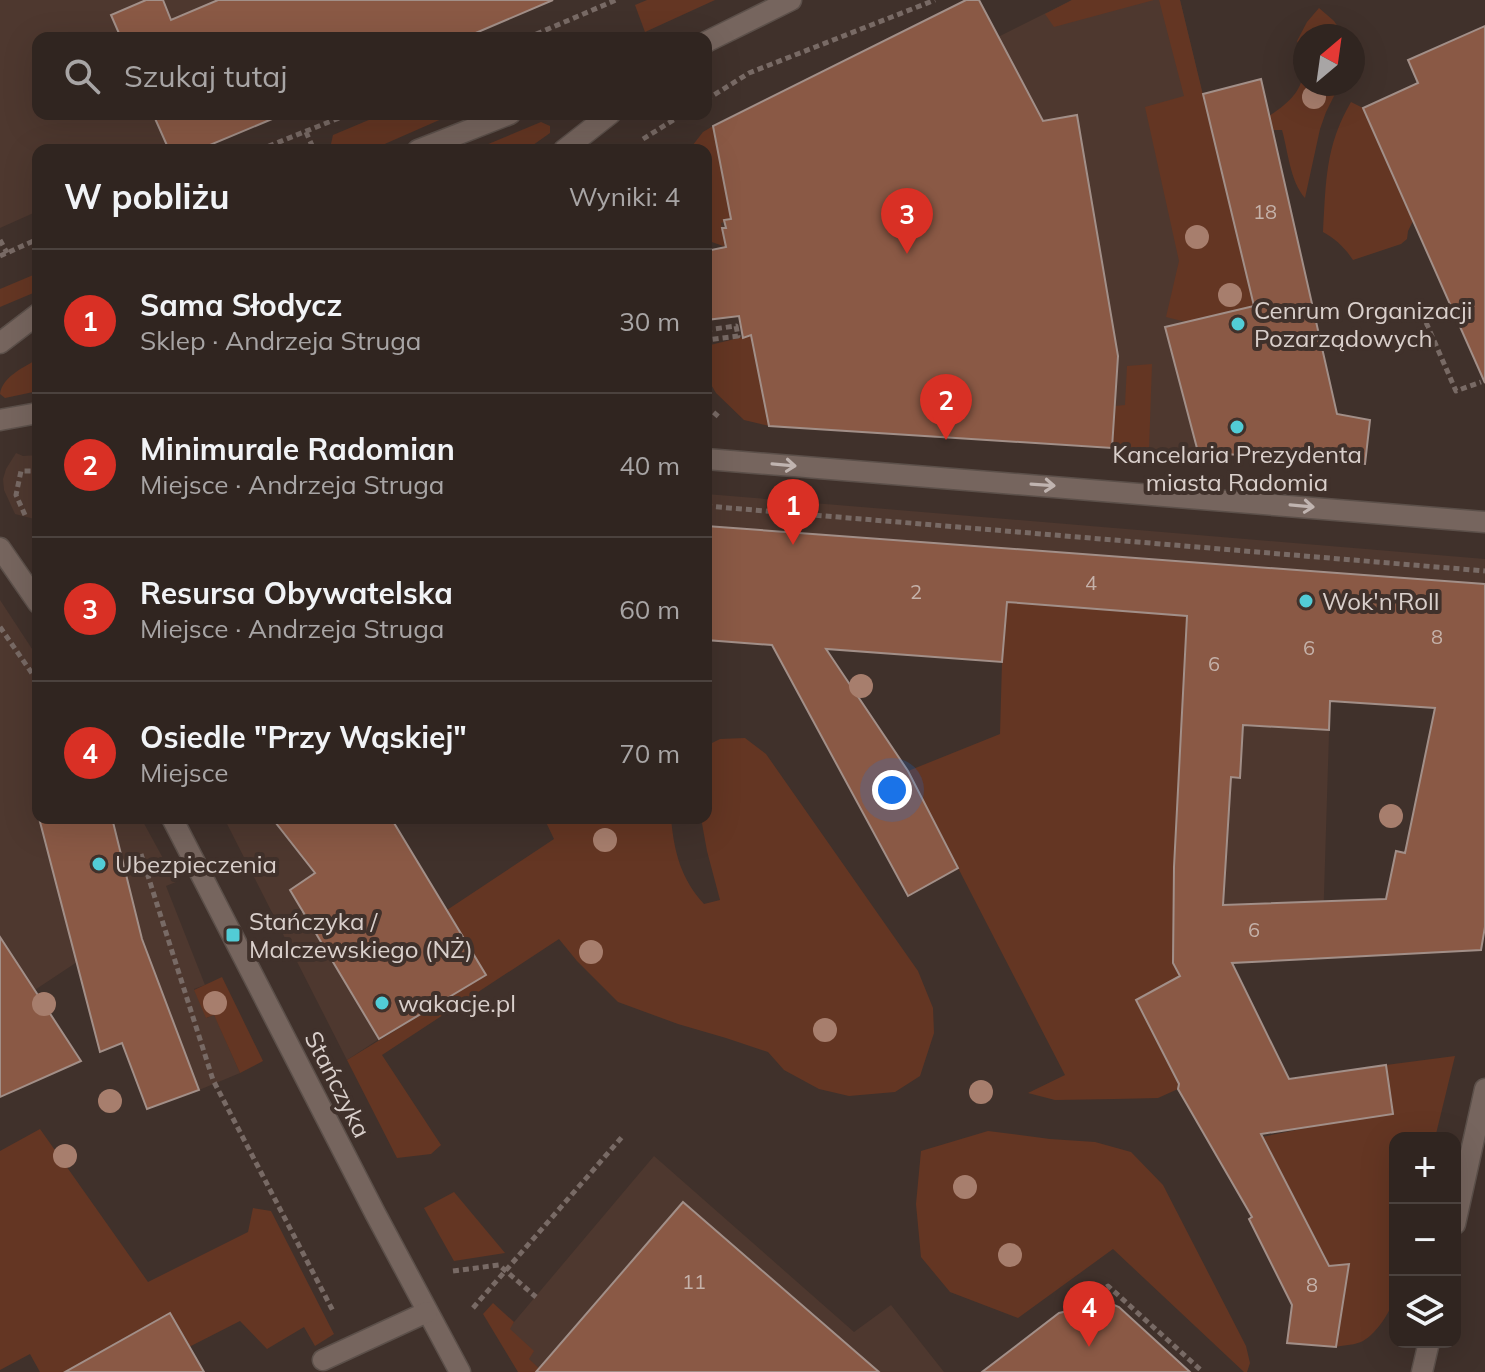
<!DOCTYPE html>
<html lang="pl">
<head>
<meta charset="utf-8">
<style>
	body { margin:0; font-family:Mulish,sans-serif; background:#382d29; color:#f1f3f6 }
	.controls { position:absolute; right:24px; bottom:24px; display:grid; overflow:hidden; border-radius:16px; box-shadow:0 8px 32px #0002 }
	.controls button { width:72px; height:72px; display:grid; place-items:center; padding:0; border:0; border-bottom:2px solid #4b423e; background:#302520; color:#f1f3f6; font:40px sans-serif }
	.compass { position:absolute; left:1293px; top:24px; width:72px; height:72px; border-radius:50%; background:#302520; box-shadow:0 8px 32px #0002; rotate:29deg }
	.you { position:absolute; left:892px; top:790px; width:28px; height:28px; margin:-20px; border:6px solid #fff; border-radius:50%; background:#1a73e8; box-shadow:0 0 0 12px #1a73e833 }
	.badge { display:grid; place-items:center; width:52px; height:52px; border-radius:50%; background:#d93025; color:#fff; font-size:26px; font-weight:700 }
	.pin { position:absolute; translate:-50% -66px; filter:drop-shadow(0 2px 4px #0008) }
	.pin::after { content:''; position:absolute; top:42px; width:28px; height:24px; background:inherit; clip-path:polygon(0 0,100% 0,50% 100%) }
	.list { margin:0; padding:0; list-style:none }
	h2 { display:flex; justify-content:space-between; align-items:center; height:104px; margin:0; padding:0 32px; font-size:34px }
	h2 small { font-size:26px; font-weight:400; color:#a8a5a5 }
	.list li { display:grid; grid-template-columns:52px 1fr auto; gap:24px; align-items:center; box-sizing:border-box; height:144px; padding:0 32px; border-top:2px solid #4b423e }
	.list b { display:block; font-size:30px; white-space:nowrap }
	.list p { margin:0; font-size:26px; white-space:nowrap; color:#a8a5a5 }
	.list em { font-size:26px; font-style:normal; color:#a8a5a5 }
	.icon { flex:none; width:44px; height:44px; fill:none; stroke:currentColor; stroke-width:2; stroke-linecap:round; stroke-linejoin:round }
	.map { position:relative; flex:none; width:1485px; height:1372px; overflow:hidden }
	.search { position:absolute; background:#302520; box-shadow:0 8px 32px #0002; left:32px; top:32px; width:680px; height:88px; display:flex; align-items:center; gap:20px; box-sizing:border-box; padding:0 28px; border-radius:16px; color:#a8a5a5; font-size:30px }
	.panel { position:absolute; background:#302520; box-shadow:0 8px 32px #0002; left:32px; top:144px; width:680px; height:680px; border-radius:16px }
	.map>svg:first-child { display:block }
	.built { fill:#4e382f }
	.green { fill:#643623 }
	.building { fill:#8a5945; stroke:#a28f88; stroke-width:2; fill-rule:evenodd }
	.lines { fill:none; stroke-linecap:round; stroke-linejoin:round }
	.minor-casing { stroke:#5c504a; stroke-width:23 }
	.path { stroke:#786a65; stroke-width:5; stroke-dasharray:6 4; stroke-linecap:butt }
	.minor { stroke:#76655e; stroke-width:20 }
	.tree { fill:#a77e6d }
	.oneway { stroke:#c0b4b0 }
	.poi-dot { fill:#52ccd6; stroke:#40312b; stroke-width:3 }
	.labels { text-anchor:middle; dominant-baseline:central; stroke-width:8; stroke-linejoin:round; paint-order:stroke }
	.number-label { font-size:20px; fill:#c5b2aa }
	.poi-label { font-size:24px; fill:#d9cfcb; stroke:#40312b; text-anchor:start }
	.street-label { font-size:24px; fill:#d9cfcb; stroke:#40312b }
</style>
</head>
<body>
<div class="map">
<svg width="1485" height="1372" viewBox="0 0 1485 1372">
	<rect width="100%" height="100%" fill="#40312b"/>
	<g class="built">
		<polygon points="0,0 335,0 352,38 38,38 38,114 284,114 198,150 38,150 38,211 0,228"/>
		<polygon points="966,0 998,37 1072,0 1180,0 1291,460 769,426 751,336 743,338 722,228 721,222 724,220 731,219 713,126"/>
		<polygon points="16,453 23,456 38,455 38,520 15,514 4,490 3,479 6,469"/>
		<polygon points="706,494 1485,559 1485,712 1330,701 1322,958 1173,964 1191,562 706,526"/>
		<polygon points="0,600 38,658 38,818 141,818 176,882 166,886 205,985 194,989 207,1018 214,1014 240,1073 199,1090 181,1044 130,1064 90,958 77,962 0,1013"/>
		<polygon points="224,818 272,818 315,873 290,891 379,1039 347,1060"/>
		<polygon points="654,1156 854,1332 891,1305 944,1372 543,1372 528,1359 509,1328"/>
	</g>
	<g class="green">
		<polygon points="647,0 715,0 645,32 635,5"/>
		<polygon points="1072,0 1154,0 1054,27 1045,14"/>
		<polygon points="1159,0 1180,0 1254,306 1186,322 1166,317 1179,261 1145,107 1184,96"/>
		<path d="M1319,8L1334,21L1344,36H1305V84H1340L1326,112L1320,129L1305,198C1290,181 1288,151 1282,130H1273L1269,116C1301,95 1311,78 1297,41L1307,22Z"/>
		<path d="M1351,102L1363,108L1413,221L1408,231L1407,239L1401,244L1353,260C1345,248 1336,239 1323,232C1326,183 1325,146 1351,102Z"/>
		<polygon points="383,114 453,114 371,150 334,150 331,144 333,135"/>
		<polygon points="541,122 550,126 550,133 526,150 474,150"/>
		<polygon points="713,126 731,219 724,220 724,222 721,223 726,247 706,240 706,150 689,150 703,132"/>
		<polygon points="38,273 38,291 0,307 0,289"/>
		<polygon points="751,335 752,343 769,426 744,420 716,393 706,376 706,346"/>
		<path d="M38,359V391L5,398L0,394C2,377 24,367 38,359Z"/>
		<polygon points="1152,364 1149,450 1112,448 1115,406 1125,405 1127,366"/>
		<polygon points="1007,602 1187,616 1173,964 1180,976 1136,1000 1179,1084 1178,1089 1158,1098 1115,1099 1055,1100 1028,1093 1065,1075 908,771 1000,734 1002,662"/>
		<path d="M745,738L766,754L918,971L933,1008L934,1033L920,1076L895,1092L849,1096L819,1089L784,1070L768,1052L726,1038L678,1024L618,1002L577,961L559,939L382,1055L441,1145L431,1154L397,1158L347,1060L486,975L447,910L554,839L544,818H671C674,852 681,879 704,904L720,900L707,851L701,818H706V746L720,739Z"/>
		<polygon points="222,977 263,1061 240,1073 214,1015 206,1018 194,990"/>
		<path d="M1455,1056L1435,1138H1395V1296C1391,1311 1377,1333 1363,1341C1356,1345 1344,1345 1336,1347L1349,1264L1329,1266L1262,1137L1311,1127L1392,1114L1386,1065Z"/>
		<polygon points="40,1129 148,1282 248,1232 253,1208 271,1211 334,1334 315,1346 304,1327 267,1349 240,1321 189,1347 169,1313 66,1372 40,1372 30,1354 0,1370 0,1151"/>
		<polygon points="988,1131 1050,1139 1095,1142 1131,1152 1163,1185 1246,1346 1250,1363 1247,1372 1244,1372 1113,1249 1018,1318 950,1292 921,1257 916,1204 921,1151"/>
		<polygon points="454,1192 505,1253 454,1261 424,1208"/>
		<polygon points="493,1303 514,1322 510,1329 534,1351 529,1359 543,1372 518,1372 483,1314"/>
	</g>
	<g class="building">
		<polygon points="146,0 163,0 171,20 218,0 553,0 464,38 121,38 111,15"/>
		<polygon points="966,0 979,0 1043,121 1077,115 1118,356 1112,448 769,426 751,335 743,338 739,316 706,320 706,251 726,247 722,228 726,228 724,220 731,219 713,126"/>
		<polygon points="1485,26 1485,383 1363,108 1418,83 1408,60"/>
		<polygon points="1261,79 1337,414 1370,420 1365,464 1198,452 1165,327 1254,306 1203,94"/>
		<polygon points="153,114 284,114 198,150 169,150"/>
		<path d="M706,526L1485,584V927L1481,950L1232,963L1289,1079L1386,1065L1393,1114L1261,1134L1329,1266L1349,1264L1336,1347L1287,1343L1292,1305L1249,1219L1252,1217L1178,1089L1179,1084L1136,1000L1180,976L1173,963L1174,867L1187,616L1007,602L1002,662L826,649L908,771L958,868L908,896L772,645L706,640ZM1330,701L1435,708L1405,853L1396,851L1386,899L1223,905L1231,777L1240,778L1243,725L1329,730Z"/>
		<polygon points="39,818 112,818 142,939 199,1090 147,1109 122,1043 100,1052"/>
		<polygon points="272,818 391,818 486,975 379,1039 290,890 315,873"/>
		<polygon points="0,937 81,1061 0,1097"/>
		<polygon points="683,1202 879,1372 536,1372"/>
		<polygon points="1107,1302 1119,1307 1190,1372 982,1372 1059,1313"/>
		<polygon points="170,1313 204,1372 65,1372"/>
	</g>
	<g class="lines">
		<g class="minor-casing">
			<g id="minor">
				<polyline points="706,42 791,0"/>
				<polyline points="418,150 510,114"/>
				<polyline points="564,150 610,114"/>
				<polyline points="0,343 38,314"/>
				<polyline points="0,420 38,413"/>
				<polyline points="706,459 1485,522"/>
				<polyline points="0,548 38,603"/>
				<polyline points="172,818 375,1213 460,1372"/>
				<polyline points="1455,1224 1485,1089"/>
				<polyline points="323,1360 427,1312"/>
				<polyline points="1422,1372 1429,1342"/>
			</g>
		</g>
		<g class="path">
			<polyline points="527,38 616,0"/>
			<polyline points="706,100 749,73 935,0"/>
			<polyline points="306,132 314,150"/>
			<polyline points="643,139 683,114"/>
			<polyline points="259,150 349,114"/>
			<polyline points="0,240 7,253"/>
			<polyline points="0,256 38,239"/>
			<polyline points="1449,307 1425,320 1456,391 1481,382"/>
			<polyline points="706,330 736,326 738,336 706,340"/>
			<polyline points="706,406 719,417"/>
			<polyline points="706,506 1485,571"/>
			<polyline points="25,515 16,495 21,471 38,471"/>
			<polyline points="0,627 38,682"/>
			<polyline points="141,854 213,1080 333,1311"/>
			<polyline points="453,1271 499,1265 536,1297"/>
			<polyline points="473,1308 622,1137"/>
			<polyline points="1073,1309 1108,1286 1203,1372"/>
		</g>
		<use href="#minor" class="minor"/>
	</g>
	<g class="tree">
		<circle cx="1314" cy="97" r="12"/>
		<circle cx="1197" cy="237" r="12"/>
		<circle cx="1230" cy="295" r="12"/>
		<circle cx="861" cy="686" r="12"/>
		<circle cx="1391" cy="816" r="12"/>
		<circle cx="605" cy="840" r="12"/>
		<circle cx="591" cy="952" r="12"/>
		<circle cx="215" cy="1003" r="12"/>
		<circle cx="44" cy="1004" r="12"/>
		<circle cx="825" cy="1030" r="12"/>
		<circle cx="981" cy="1092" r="12"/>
		<circle cx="110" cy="1101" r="12"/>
		<circle cx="65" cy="1156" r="12"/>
		<circle cx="965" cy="1187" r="12"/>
		<circle cx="1010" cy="1255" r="12"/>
	</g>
	<defs><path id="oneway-shaft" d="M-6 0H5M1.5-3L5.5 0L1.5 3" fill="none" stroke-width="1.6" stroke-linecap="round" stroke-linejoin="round" transform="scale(2)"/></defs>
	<g class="oneway">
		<use href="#oneway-shaft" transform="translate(784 465) rotate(5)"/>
		<use href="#oneway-shaft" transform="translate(1043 485) rotate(4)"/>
		<use href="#oneway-shaft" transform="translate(1302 506) rotate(5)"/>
	</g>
	<g class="poi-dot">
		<circle cx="1238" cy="324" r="8"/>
		<circle cx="1237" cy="427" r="8"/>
		<circle cx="1306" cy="601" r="8"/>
		<circle cx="99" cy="864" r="8"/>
		<rect x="225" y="927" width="16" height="16" rx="4"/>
		<circle cx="382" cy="1003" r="8"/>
	</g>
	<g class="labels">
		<g class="number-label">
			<text x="1265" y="211">18</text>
			<text x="1091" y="582">4</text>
			<text x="916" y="591">2</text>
			<text x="1437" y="636">8</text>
			<text x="1309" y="647">6</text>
			<text x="1214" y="663">6</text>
			<text x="1254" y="929">6</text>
			<text x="694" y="1281">11</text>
			<text x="1312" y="1284">8</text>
		</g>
		<g class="poi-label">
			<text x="1254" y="310">Cenrum Organizacji<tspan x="1254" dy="28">Pozarządowych</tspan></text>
			<text x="1237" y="454" text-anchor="middle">Kancelaria Prezydenta<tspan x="1237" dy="28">miasta Radomia</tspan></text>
			<text x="1322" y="601">Wok'n'Roll</text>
			<text x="115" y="864">Ubezpieczenia</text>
			<text x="249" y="921">Stańczyka /<tspan x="249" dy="28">Malczewskiego (NŻ)</tspan></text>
			<text x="398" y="1003">wakacje.pl</text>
		</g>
		<g class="street-label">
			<text transform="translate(338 1084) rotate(63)">Stańczyka</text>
		</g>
	</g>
</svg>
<div class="controls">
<button>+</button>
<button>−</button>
<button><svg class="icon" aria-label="layers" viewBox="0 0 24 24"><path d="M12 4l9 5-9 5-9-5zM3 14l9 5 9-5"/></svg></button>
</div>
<svg class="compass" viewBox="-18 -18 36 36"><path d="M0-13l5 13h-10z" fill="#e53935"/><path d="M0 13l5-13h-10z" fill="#a8a5a5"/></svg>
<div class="you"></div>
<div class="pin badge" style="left:793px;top:545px">1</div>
<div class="pin badge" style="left:946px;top:440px">2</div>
<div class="pin badge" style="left:907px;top:254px">3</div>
<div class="pin badge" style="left:1089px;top:1347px">4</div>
<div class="search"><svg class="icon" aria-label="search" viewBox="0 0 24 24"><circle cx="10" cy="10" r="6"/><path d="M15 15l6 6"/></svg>Szukaj tutaj</div>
<section class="panel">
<h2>W pobliżu<small>Wyniki: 4</small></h2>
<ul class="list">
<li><span class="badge">1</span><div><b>Sama Słodycz</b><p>Sklep · Andrzeja Struga</p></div><em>30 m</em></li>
<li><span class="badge">2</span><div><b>Minimurale Radomian</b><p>Miejsce · Andrzeja Struga</p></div><em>40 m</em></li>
<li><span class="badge">3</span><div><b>Resursa Obywatelska</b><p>Miejsce · Andrzeja Struga</p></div><em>60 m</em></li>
<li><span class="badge">4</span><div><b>Osiedle &quot;Przy Wąskiej&quot;</b><p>Miejsce</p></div><em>70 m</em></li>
</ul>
</section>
</div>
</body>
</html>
